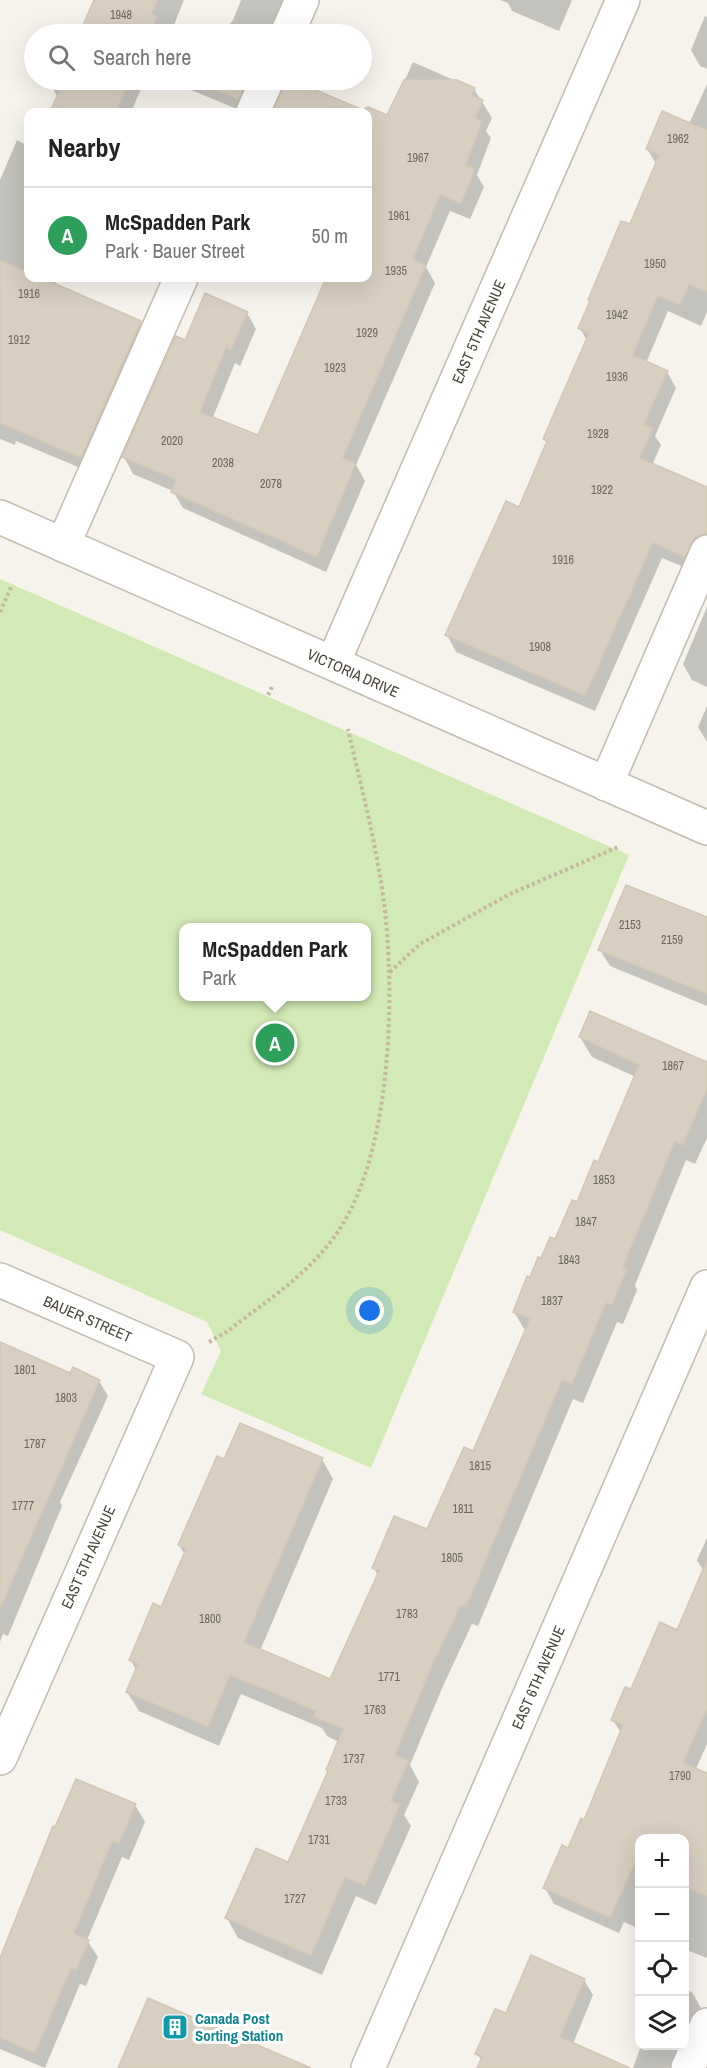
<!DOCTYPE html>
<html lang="en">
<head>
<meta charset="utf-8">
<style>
	body { margin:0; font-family:"Archivo Narrow",sans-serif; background:#f6f6f6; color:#222 }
	.controls { position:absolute; right:18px; bottom:18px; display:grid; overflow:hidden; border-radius:12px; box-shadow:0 6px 24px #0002 }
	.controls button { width:54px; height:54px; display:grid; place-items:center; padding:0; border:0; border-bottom:2px solid #e0e0e0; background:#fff; color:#222; font:30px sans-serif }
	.you { position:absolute; left:370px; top:1311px; width:21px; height:21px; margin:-15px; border:4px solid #fff; border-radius:50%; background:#1a73e8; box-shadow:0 0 0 9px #1a73e833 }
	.badge { display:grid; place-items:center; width:39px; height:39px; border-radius:50%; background:#ea580c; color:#fff; font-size:20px; font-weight:700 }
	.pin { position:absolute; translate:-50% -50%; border:3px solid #fff; box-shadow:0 2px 6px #0006 }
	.popup { position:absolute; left:179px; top:923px; width:192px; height:78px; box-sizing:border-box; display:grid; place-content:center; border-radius:12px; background:#fff; filter:drop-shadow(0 2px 4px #0005); font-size:20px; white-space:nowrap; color:#767676 }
	.popup b { font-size:22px; color:#222 }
	.popup::after { content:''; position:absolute; left:50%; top:100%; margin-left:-12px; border:12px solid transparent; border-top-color:#fff }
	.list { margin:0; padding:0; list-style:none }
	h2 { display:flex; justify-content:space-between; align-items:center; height:78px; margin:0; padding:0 24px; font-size:26px }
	h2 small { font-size:20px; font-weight:400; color:#767676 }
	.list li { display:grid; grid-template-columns:39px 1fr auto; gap:18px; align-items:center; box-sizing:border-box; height:96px; padding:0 24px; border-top:2px solid #e0e0e0 }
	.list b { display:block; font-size:22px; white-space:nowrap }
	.list p { margin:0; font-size:20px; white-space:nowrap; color:#767676 }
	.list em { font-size:20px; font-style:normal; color:#767676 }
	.icon { flex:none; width:33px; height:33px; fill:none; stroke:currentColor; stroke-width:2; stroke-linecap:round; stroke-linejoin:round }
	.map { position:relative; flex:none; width:707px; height:2068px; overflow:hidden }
	.search { position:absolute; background:#fff; box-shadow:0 6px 24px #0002; left:24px; top:24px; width:348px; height:66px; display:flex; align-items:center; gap:15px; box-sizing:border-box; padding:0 21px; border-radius:33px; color:#767676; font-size:22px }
	.panel { position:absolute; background:#fff; box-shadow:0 6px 24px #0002; left:24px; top:108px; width:348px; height:174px; border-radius:12px }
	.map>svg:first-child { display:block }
	.green { fill:#d2eab5; fill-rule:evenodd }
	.shadow { fill:#0003 }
	.building { fill:#d8cfc1; stroke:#d3c7b4; stroke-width:1.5 }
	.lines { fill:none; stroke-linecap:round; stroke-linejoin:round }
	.minor-casing { stroke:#c2bbae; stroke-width:36 }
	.path { stroke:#c4b79f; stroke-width:4; stroke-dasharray:3 3; stroke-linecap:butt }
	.minor { stroke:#fff; stroke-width:33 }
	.labels { text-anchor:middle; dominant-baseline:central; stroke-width:6; stroke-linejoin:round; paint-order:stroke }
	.number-label { font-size:12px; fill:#6e675b }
	.street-label { font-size:15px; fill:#4b4439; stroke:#fff }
	.culture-label { font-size:15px; font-weight:bold; fill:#0d838f; stroke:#fff; text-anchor:start }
</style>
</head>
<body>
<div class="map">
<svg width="707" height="2068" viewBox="0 0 707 2068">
	<rect width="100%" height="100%" fill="#f6f3ec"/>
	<path class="green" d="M0,579L629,855L371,1468L201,1394L221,1351L207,1322L0,1230ZM184,928H366V996H184Z"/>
	<g class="shadow">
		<polygon points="95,0 184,0 174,25 195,34 80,34"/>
		<polygon points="241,0 295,0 281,34 221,34 233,20"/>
		<polygon points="500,0 572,0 559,31 512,11 508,3"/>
		<polygon points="705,16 707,17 707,69 700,66 691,50"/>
		<polygon points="413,62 474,89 492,118 486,131 491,138 477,175 484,187 470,219 450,211 426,267 435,283 356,465 365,481 326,572 183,508 173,491 133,474 124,457 186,342 247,313 256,329 240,366 235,363 213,417 259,437 328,278 368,278 368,112 275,112 286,80 363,111 365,107 388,117"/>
		<polygon points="48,80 145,80 131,112 52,112 58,98"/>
		<polygon points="156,80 269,80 244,112 172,82 170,86"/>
		<polygon points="707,84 707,312 701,326 668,311 646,363 667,372 676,388 655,436 661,445 652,465 707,489 707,532 691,570 662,558 595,711 456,652 447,635 520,509 548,444 545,439 587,341 580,328 631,226 657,165 647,149 689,124"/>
		<polygon points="17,140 28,146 28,278 58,278 55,284 140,322 149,338 90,472 16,441 15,445 0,439 0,180"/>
		<polygon points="707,607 707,687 692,680 683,664"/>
		<polygon points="707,706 707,742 698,727"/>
		<polygon points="707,920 707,1006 610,966 600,950"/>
		<polygon points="580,1037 707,1064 707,1138 695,1164 686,1160 635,1285 637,1290 623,1324 617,1322 583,1403 573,1399 478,1626 472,1624 443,1686 410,1765 419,1782 404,1815 411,1826 376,1905 356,1896 322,1975 238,1938 227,1918 289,1864 329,1773 339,1742 327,1736 322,1728 241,1694 219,1746 139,1711 127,1692 136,1670 131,1660 162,1609 185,1555 179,1545 225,1461 322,1459 333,1479 260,1651 331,1681 378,1576 374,1568 428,1531 474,1453 526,1332 514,1312 531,1279 556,1241 599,1164 636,1077 592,1057"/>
		<polygon points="0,1343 71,1375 99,1381 108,1396 60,1502 62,1506 8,1636 3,1634 0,1642"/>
		<polygon points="707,1538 707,1744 695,1771 707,1776 707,1958 684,1949 684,1838 640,1838 640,1929 624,1922 619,1933 554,1904 545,1888 585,1822 621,1733 613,1720 678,1631 704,1572 697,1560"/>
		<polygon points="135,1805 145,1822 129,1860 122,1857 87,1940 98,1957 86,1986 80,1984 45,2068 0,2049 0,1960"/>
		<polygon points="584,1980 593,1995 573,2044 630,2068 479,2068 482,2061 477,2054 507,2015"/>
		<polygon points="684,1989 692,1992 701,2008 683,2068 633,2068 641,2046 684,2046"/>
	</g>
	<g class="building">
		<polygon points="94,0 158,0 152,14 157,16 149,34 79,34"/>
		<polygon points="64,80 130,80 116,112 50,112"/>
		<polygon points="192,80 247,80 238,99"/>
		<polygon points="285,80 292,80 368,112 368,107 387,115 404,80 457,80 475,88 472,95 483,100 476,118 482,121 466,165 475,169 461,204 440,195 413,259 426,265 343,458 356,463 317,557 171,492 176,480 122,457 176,336 185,340 205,293 248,312 231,350 226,348 200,412 258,435 326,278 368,278 368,112 273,112"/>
		<polygon points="662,111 707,130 707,292 689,285 680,305 658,296 633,355 668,371 644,424 653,428 640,458 707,487 707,534 695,537 685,557 653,543 585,696 445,635 506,501 519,507 547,441 543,439 589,333 578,328 590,301 588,300 621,221 630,224 659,155 646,149"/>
		<polygon points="0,260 28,272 28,278 42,278 141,321 81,458 0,423"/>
		<polygon points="626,885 707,917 707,994 598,950"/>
		<polygon points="590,1011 707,1062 707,1089 683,1145 675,1141 623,1267 627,1269 612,1305 606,1303 572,1384 562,1380 466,1607 461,1605 432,1666 395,1755 409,1761 391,1801 400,1805 365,1886 345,1877 311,1956 225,1918 256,1848 288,1862 328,1771 326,1770 343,1729 313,1717 316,1711 230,1675 208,1727 126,1692 138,1664 129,1660 153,1603 161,1607 186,1549 178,1545 217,1456 224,1459 240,1423 323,1458 244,1642 330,1679 379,1571 372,1568 394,1516 427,1529 464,1447 473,1451 530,1319 513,1312 527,1276 530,1277 538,1257 541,1258 550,1237 555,1239 572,1200 577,1202 594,1160 598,1162 639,1065 579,1037"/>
		<polygon points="0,1342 70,1373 73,1367 100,1380 0,1609"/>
		<polygon points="707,1560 707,1709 683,1763 707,1773 707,1896 684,1887 684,1839 639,1839 639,1868 634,1865 610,1918 543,1888 562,1845 568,1848 581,1818 584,1820 623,1725 611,1720 625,1687 631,1689 660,1622 677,1630"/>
		<polygon points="76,1779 136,1804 119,1844 112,1842 74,1933 89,1940 76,1970 71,1968 35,2053 0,2038 0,1958 53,1826 55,1827"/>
		<polygon points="531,1955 585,1979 560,2037 630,2068 477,2068 482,2057 475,2054 495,2009 506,2013"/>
		<polygon points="148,1998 311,2068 118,2068"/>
	</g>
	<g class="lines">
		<g class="minor-casing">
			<g id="minor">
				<polyline points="287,34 302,0"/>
				<polyline points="253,112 267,80"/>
				<path id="s1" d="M0,517L707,828"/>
				<polyline points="63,545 181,278"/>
				<path id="s2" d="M333,663L623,0"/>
				<polyline points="606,784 707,552"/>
				<path id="s3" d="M0,1280L177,1357L0,1758"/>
				<path id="s4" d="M368,2068L707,1287"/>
				<polyline points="688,2068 707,2025"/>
			</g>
		</g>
		<g class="path">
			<polyline points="0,612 12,585"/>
			<polyline points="268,695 272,687"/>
			<polyline points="390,972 420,944 510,894 618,847"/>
			<path d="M209,1342L225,1333C265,1302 311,1273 339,1230C395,1146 397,972 380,876C372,827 359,778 348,729"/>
		</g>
		<use href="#minor" class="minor"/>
	</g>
	<defs>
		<g id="building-square" transform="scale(1.35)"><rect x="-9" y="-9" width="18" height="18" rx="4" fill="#0f9aa8" stroke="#fff"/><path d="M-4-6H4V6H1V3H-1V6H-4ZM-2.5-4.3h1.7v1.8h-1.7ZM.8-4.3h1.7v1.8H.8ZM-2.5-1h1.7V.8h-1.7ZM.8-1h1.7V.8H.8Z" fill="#fff"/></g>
	</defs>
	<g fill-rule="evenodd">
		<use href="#building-square" x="175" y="2027"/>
	</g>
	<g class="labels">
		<g class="number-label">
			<text x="121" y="15">1948</text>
			<text x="678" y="139">1962</text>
			<text x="418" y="158">1967</text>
			<text x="399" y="216">1961</text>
			<text x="655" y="264">1950</text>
			<text x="396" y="271">1935</text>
			<text x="29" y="294">1916</text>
			<text x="617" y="315">1942</text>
			<text x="367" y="333">1929</text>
			<text x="19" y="340">1912</text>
			<text x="335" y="368">1923</text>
			<text x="617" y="377">1936</text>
			<text x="598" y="434">1928</text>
			<text x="172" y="441">2020</text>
			<text x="223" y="463">2038</text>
			<text x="271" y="484">2078</text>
			<text x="602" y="490">1922</text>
			<text x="563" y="560">1916</text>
			<text x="540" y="647">1908</text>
			<text x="630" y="925">2153</text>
			<text x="672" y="940">2159</text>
			<text x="673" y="1066">1867</text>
			<text x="604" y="1180">1853</text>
			<text x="586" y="1222">1847</text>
			<text x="569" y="1260">1843</text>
			<text x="552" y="1301">1837</text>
			<text x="25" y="1370">1801</text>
			<text x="66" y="1398">1803</text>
			<text x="35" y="1444">1787</text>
			<text x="480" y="1466">1815</text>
			<text x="23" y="1506">1777</text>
			<text x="463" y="1509">1811</text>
			<text x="452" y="1558">1805</text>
			<text x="407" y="1614">1783</text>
			<text x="210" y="1619">1800</text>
			<text x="389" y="1677">1771</text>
			<text x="375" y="1710">1763</text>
			<text x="354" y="1759">1737</text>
			<text x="680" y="1776">1790</text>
			<text x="336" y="1801">1733</text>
			<text x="319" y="1840">1731</text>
			<text x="295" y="1899">1727</text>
		</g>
		<g class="street-label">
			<text stroke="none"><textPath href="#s2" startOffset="362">EAST 5TH AVENUE</textPath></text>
			<text stroke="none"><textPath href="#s1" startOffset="386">VICTORIA DRIVE</textPath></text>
			<text stroke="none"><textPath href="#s3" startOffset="96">BAUER STREET</textPath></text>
			<text transform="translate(88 1557) rotate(-66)">EAST 5TH AVENUE</text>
			<text stroke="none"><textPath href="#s4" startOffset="426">EAST 6TH AVENUE</textPath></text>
		</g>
		<g class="culture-label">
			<text x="195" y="2018">Canada Post<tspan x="195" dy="17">Sorting Station</tspan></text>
		</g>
	</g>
</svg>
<div class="controls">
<button>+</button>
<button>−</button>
<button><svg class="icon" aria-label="locate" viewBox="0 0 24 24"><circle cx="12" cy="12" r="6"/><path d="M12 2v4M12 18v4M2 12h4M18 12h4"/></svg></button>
<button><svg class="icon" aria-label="layers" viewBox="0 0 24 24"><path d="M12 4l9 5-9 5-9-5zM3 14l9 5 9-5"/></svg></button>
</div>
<div class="you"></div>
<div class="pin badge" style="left:275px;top:1043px;background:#2e9e5b">A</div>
<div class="popup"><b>McSpadden Park</b>Park</div>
<div class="search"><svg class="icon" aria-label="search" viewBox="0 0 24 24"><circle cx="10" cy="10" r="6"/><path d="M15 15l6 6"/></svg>Search here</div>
<section class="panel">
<h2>Nearby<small></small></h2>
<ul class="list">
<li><span class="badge" style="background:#2e9e5b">A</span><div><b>McSpadden Park</b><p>Park · Bauer Street</p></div><em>50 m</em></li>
</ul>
</section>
</div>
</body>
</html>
